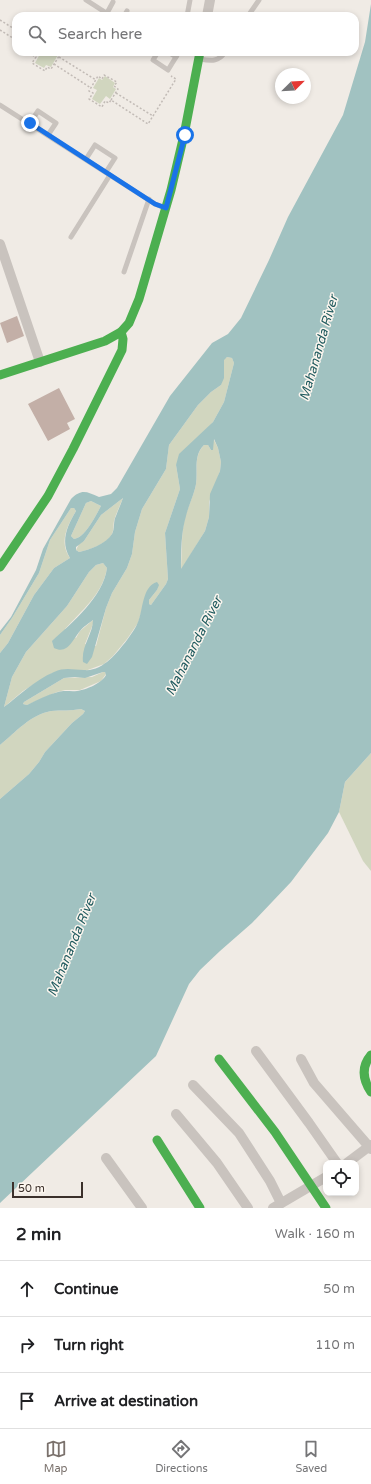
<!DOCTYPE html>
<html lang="en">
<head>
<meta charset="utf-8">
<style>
	body { margin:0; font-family:"Varela Round",sans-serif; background:#f2f2f2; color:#202124 }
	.controls { position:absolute; right:12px; bottom:12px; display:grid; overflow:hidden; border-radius:8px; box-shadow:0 2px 6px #0003 }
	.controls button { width:36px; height:36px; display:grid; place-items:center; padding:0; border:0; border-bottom:1px solid #e0e0e0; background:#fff; color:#202124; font:20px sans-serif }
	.compass { position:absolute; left:275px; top:68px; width:36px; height:36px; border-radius:50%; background:#fff; box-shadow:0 2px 6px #0003; rotate:66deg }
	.scale { position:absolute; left:12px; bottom:10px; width:71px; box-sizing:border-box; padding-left:4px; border:2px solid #3b302b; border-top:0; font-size:11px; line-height:14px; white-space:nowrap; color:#3b302b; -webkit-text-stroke:3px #fbf5ee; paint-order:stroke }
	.stop { position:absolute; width:12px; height:12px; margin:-9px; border:3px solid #1a73e8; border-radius:50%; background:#fff }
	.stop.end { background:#1a73e8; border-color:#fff; box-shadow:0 1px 4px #0008 }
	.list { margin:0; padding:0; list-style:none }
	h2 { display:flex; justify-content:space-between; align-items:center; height:52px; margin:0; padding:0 16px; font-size:17px }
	h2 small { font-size:13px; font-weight:400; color:#757577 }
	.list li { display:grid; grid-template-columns:26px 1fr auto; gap:12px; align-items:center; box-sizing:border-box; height:56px; padding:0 16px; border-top:1px solid #e0e0e0 }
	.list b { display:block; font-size:15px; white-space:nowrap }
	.list em { font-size:13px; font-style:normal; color:#757577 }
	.icon { flex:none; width:22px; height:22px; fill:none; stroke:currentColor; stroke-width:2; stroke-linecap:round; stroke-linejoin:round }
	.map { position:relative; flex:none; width:371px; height:1208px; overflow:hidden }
	.search { position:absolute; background:#fff; box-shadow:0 2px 6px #0003; left:12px; right:12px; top:12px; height:44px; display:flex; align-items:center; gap:10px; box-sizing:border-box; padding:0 14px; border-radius:12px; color:#757577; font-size:15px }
	.sheet { height:220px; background:#fff }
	nav { display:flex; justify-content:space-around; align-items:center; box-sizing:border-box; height:56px; border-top:1px solid #e0e0e0; background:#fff; font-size:11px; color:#757577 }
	nav a { display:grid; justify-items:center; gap:2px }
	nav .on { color:#7a716c }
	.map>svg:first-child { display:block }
	.green { fill:#d1d6bf }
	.water { fill:#a1c2c1; fill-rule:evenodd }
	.building { fill:#c3afa7 }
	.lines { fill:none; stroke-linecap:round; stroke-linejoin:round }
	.path { stroke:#c2bbb6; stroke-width:1.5; stroke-dasharray:2 2; stroke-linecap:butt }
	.lane { stroke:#c9c3be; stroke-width:5 }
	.street { stroke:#c9c3be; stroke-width:10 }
	.fast { stroke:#4caf50; stroke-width:9 }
	.route { stroke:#1a73e8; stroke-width:5 }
	.labels { text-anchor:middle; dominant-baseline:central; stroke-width:3; stroke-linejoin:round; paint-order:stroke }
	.water-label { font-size:13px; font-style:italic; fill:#1f5a5e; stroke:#fbf5ee }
</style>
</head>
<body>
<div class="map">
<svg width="371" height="1208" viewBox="0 0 371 1208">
	<rect width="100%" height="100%" fill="#f0ebe5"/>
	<g class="green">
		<polygon points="37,52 58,52 59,53 51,67 46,65 44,68 35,63 40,54"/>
		<polygon points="105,76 115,83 113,87 116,89 110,99 106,96 100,104 92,99 97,90 93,88 99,78 102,80"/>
		<path d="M227,357L232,358L234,363L224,402L213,422L176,465L180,489L165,533L168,579L166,584L151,605L149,604V600L157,590L158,585L144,603L138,623L127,639L113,656L104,664L85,671L52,673L23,691L4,707L12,677L26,652L67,606L89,572L96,565L103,563L107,568C103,594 81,611 65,629L76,638L80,631L93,620V624L85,644L96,646L106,608L112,593L127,568L132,554L135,532L142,509L166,469L169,445L198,405L211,392L221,385L224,359Z"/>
		<path d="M213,438L218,448L221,462L220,471L209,502V517L205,531L181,570C182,552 181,534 185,517C188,507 195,492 196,484C198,471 193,456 204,445H208L211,450H213Z"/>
		<path d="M123,498C120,506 116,513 114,521C113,525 114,530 112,534C107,544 89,550 79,552L76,550L79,544L84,541L101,515Z"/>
		<path d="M91,501L101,506C96,515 85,538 74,539L71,536L86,503Z"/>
		<path d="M71,508H74L76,511C67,526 59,542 70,558L54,568L34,595L8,643L0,653V635L12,618L39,573L50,540Z"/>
		<polygon points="103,672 105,672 106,674 101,681 80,690 65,690 57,692 27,705 23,704 24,702 64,678 92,677"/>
		<path d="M81,709L85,711L83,714L72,723L45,752L39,762L29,774L0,799V745C16,732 30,715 51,711C61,710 71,711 81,709Z"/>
		<polygon points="371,753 371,871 363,861 339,812 345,782"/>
	</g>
	<path class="water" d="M371,4V753L345,782L339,812L328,833L291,882L252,923L220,951L200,970L189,984L156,1056L0,1203V799L29,774L39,762L45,752L72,723L83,714L85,711L81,709C71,711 61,710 51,711C30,715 16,732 0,745V653L8,643L34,595L54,568L70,558C60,542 67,526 76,511L74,508H71L50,540L39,573L12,618L0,635V631L11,617L36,570L43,549L71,499C81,489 86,491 99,497L111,494L117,488L170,396L212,343L228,334L241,318L269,260L288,217L343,115L365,42ZM227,357L232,358L234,363L224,402L213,422L179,454L176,465L180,489L165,533L168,579L166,584L151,605L149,604V600L157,590L159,585L157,582C142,586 143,611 138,622C136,628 131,634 127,640C117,653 102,672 84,670C73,670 65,667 54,672C35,680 20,695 4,707L12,677L26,652L67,606L89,572L96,565L103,563L107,568C103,597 73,622 52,641L54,648C68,655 73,639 80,631C83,627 89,623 93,620C93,634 81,646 83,662L87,664L92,657L106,608L112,593L127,568L132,554L135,532L142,509L166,469L169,445L198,405L211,392L221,385L224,378V360ZM214,439L218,448L221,462L220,471L210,494L209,517L205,531L181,569C181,552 181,533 186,516C188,507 195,492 196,484C198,470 193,456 204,445H208L211,450H213ZM123,498C121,504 118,510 116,516C113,521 115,529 112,534C106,544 89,550 79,552L76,550V547L84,541L101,515ZM91,501L101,506C96,515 85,538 74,539L71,536L86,503ZM103,672H105L106,675C102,683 86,690 77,691C71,692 65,690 58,692C47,695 37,700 27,705L23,704L24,702L64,678L75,677L85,678Z"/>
	<g class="building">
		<polygon points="17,316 24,336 7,343 0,323"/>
		<polygon points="59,388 75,419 67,423 70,429 48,441 28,404"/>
	</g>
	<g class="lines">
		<g class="path">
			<polyline points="0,20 16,30"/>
			<polyline points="0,30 16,40"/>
			<polyline points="34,52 32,55 36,57 32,63 45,71 47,67 51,69 61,53 60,52"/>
			<polyline points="59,57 96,80"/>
			<polyline points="54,64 91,88"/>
			<polyline points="116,93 153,116"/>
			<polyline points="111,100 118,89 114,86 117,82 104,75 102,79 98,76 89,91 93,93 89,99 102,107 105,101 109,103 111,100 148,124 176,79 171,76"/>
		</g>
		<g class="lane">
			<polyline points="86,0 111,16"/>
			<polyline points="107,13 113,2"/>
			<polyline points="124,16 127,11"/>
			<polyline points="187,16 190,0"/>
			<polyline points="248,16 259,0"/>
			<polyline points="158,52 153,60 168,70 176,57"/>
			<polyline points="168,52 176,57 179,52"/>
			<path d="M200,59C211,61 219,62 225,52"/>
			<polyline points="0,105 155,204 165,208"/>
			<polyline points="30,123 38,111 56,123 48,135"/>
			<polyline points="86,159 95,145 115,158 106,172"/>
			<polyline points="71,237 110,175"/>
			<polyline points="124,272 149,199"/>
		</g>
		<g class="street">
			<polyline points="207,16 210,0"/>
			<polyline points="0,244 40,362"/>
			<polyline points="256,1051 309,1123 337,1163"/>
			<polyline points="301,1059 314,1083 371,1149"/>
			<polyline points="193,1085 239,1133 270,1181 281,1203"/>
			<polyline points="176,1114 217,1163 248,1208"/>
			<polyline points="106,1158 142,1208"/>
			<polyline points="347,1163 371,1145"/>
			<polyline points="273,1208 326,1177"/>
		</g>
		<g class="fast">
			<polyline points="0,375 105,341 121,332 129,323 139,299 171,190 184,135 200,52"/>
			<polyline points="0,567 48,496 73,449 122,350 123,339 121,332"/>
			<path d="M371,1055C361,1067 363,1080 371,1092"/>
			<polyline points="219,1059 275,1132 326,1208"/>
			<polyline points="157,1140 200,1208"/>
		</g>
	</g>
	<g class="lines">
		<polyline class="route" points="30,123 155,204 166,208 185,135"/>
	</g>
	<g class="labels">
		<g class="water-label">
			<text transform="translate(319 348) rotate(-74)">Mahananda River</text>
			<text transform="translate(194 646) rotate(-63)">Mahananda River</text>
			<text transform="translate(72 945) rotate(-68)">Mahananda River</text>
		</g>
	</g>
</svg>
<div class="controls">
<button><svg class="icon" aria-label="locate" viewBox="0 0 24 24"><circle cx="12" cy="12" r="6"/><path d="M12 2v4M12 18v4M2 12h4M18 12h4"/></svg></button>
</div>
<svg class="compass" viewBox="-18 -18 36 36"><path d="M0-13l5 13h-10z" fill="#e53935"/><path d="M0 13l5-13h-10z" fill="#757577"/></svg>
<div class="scale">50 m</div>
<div class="stop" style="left:185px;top:135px"></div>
<div class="stop end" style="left:30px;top:123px"></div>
<div class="search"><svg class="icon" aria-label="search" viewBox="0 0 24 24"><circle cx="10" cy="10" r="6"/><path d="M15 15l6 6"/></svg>Search here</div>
</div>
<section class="sheet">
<h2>2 min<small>Walk · 160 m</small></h2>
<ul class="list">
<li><svg class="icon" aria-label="ahead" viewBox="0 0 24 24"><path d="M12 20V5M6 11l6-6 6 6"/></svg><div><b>Continue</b></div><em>50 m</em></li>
<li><svg class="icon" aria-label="right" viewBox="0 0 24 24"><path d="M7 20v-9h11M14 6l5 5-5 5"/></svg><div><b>Turn right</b></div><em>110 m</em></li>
<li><svg class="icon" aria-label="arrive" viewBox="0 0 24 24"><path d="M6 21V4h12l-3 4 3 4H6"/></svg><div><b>Arrive at destination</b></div></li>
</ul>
</section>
<nav>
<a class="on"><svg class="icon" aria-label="map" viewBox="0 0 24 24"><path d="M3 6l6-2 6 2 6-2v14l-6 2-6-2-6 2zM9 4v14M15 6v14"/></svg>Map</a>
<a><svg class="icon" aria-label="directions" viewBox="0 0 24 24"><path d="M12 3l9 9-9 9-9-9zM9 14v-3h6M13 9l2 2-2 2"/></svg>Directions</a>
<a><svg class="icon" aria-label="saved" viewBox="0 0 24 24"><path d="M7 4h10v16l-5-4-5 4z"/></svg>Saved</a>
</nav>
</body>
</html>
